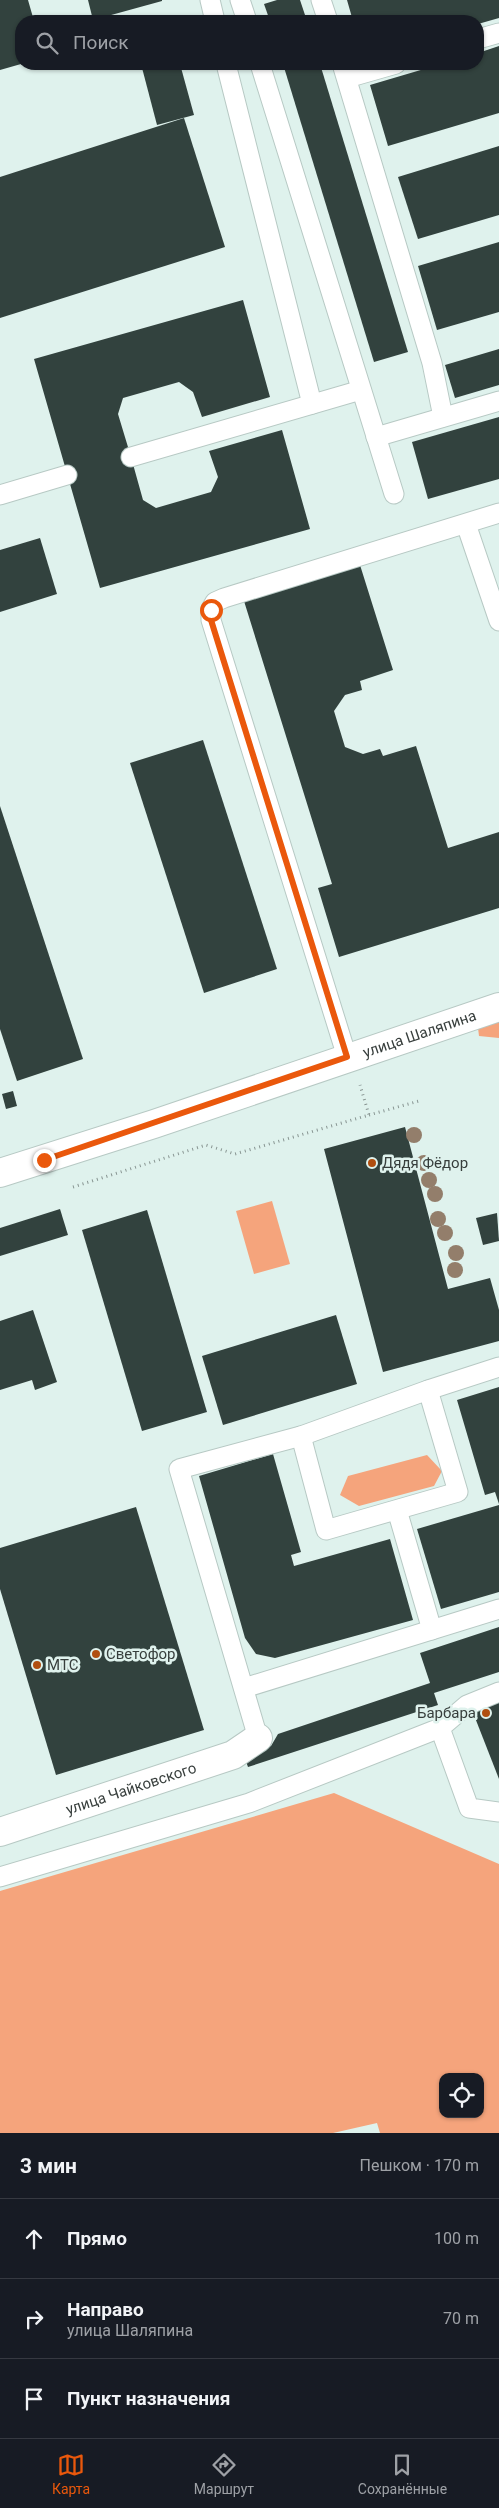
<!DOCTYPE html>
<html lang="ru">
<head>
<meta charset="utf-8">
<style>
	body { margin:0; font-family:Roboto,sans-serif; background:#20242c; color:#f1f3f6 }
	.controls { position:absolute; right:15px; bottom:15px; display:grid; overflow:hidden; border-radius:10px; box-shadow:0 1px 4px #0004 }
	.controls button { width:45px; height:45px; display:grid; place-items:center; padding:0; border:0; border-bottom:1px solid #363941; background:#171b24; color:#f1f3f6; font:25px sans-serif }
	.stop { position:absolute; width:15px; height:15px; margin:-11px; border:4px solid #ea580c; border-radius:50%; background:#fff }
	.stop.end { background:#ea580c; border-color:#fff; box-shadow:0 1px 5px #0008 }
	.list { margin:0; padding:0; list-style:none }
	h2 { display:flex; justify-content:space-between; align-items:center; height:65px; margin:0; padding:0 20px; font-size:21px }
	h2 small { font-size:16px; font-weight:400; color:#9ea1a6 }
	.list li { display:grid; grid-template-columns:32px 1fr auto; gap:15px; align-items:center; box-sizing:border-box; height:80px; padding:0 20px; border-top:1px solid #363941 }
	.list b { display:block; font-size:19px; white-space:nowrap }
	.list p { margin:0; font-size:16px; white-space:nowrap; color:#9ea1a6 }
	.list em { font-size:16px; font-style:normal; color:#9ea1a6 }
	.icon { flex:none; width:28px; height:28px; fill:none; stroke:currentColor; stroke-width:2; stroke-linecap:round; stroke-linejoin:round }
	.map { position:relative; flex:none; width:499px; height:2133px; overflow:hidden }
	.search { position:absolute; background:#171b24; box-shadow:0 1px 4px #0004; left:15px; right:15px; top:15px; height:55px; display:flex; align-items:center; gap:12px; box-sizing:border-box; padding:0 18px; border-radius:20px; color:#9ea1a6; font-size:19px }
	.sheet { height:305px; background:#171b24 }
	nav { display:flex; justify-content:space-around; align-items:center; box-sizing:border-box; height:70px; border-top:1px solid #363941; background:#171b24; font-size:14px; color:#9ea1a6 }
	nav a { display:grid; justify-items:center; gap:2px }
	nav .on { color:#ea580c }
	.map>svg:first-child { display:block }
	.green { fill:#f5a47c; fill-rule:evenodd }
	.building { fill:#32423e }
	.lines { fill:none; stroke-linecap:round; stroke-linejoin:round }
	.lane-casing { stroke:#b7c9c4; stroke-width:21 }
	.street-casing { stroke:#b7c9c4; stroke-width:30 }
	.path { stroke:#889592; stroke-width:3; stroke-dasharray:1 4; stroke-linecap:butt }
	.lane { stroke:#fff; stroke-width:19 }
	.street { stroke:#fff; stroke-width:28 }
	.tree { fill:#937e6b }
	.route { stroke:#ea580c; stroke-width:6 }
	.poi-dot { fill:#b04e10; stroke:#dff2ed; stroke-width:2 }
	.labels { text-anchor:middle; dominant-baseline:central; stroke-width:5; stroke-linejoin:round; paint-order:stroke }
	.street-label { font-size:15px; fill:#373e3c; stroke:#dff2ed }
	.poi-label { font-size:15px; fill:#373e3c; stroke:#dff2ed; text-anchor:start }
</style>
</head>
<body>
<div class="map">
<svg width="499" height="2133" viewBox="0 0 499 2133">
	<rect width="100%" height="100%" fill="#dff2ed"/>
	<g class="green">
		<polygon points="499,1018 499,1038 479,1036 478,1028"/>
		<polygon points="272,1201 290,1264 254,1274 236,1211"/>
		<polygon points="427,1455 442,1471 434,1486 359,1506 340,1495 348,1476"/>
		<path d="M334,1793L499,1864V2133H380L377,2123L333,2133H0V1891ZM443,2077H480V2114H443Z"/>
	</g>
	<g class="building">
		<polygon points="0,0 28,0 34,21 21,21 21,64 0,70"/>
		<polygon points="88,0 162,0 162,1 93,20"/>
		<polygon points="277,0 300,0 307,21 270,21 264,4"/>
		<polygon points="347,0 499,0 499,18 478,24 478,21 353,21"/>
		<polygon points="499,46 499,113 388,146 370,85 441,64 478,64 478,53"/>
		<polygon points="141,64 180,64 194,115 157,125"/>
		<polygon points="283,64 320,64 408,352 374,362"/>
		<polygon points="184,118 225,247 0,318 0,177"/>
		<polygon points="499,146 499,215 418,239 398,177"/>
		<polygon points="499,242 499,312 437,330 418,266"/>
		<polygon points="243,300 270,397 202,417 193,392 179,382 123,398 118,414 131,457 143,500 156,508 211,492 218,477 209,451 282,430 310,529 100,588 34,359"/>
		<polygon points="499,349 499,385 455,398 445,365"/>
		<polygon points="499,417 499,479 428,499 412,442"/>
		<polygon points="40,538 57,594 0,612 0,550"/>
		<polygon points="360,565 393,670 360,681 362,690 345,695 334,711 345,747 363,754 380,749 383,756 416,746 448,848 499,832 499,908 339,957 318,888 332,884 244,601"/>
		<polygon points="203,740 277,969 204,993 130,763"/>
		<polygon points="0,806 83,1059 17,1081 0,1029"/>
		<polygon points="13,1091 17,1106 6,1109 2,1094"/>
		<polygon points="405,1127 448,1289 490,1278 499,1310 499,1341 383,1372 324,1149"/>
		<polygon points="60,1209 68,1235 0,1256 0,1228"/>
		<polygon points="147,1210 207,1412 142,1431 82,1230"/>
		<polygon points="497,1213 499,1241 483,1245 476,1218"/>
		<polygon points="33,1310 57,1382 35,1390 32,1380 0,1390 0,1321"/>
		<polygon points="336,1315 357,1384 223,1425 202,1356"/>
		<polygon points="499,1387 499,1504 495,1492 485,1495 457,1400"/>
		<polygon points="273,1454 301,1552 291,1555 294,1566 390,1539 413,1620 275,1658 256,1654 245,1638 199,1476"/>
		<polygon points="499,1505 499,1592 441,1609 417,1529"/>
		<polygon points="136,1507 204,1730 56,1775 0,1589 0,1548"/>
		<polygon points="499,1627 499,1672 434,1693 438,1705 248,1767 244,1756 271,1746 278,1734 430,1683 420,1653"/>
		<polygon points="499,1700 499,1779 472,1710"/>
	</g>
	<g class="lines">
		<g class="lane-casing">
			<g id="lane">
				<polyline points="210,0 215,21"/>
				<polyline points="240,0 247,21"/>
				<polyline points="321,0 328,21"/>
				<polyline points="478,39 499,33"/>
				<polyline points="226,64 312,404"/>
				<polyline points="260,64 394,494"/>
				<polyline points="342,64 432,363 443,417"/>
				<polyline points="347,78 396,64"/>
				<polyline points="376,437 499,401"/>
				<polyline points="131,457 361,390"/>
				<polyline points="0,495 67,475"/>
				<polyline points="466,524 499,621"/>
				<polyline points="347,1057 211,620 211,609 215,602 224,598 499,513"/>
				<polyline points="301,1436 326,1530 458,1492 428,1390"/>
				<polyline points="397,1510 432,1630"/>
				<polyline points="244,1688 499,1609"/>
				<polyline points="499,1692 467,1705 440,1728 469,1808 499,1812"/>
				<polyline points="258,1738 179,1469 301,1436 428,1390 499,1367"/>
				<polyline points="0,1877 249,1803 440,1728"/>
			</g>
		</g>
		<g class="street-casing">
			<g id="street">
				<path id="s1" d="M0,1173L154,1124L499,1007"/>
				<path id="s2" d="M0,1832L233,1755L258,1738"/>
			</g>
		</g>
		<g class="path">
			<polyline points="369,1115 419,1101"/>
			<polyline points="73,1187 206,1145 235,1154 369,1115 360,1085"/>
		</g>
		<use href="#lane" class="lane"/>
		<use href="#street" class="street"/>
	</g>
	<g class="tree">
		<circle cx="414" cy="1135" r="8"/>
		<circle cx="424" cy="1163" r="8"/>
		<circle cx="429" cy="1180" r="8"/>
		<circle cx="435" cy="1194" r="8"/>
		<circle cx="438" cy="1219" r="8"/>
		<circle cx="445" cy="1233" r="8"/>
		<circle cx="456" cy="1253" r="8"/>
		<circle cx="455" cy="1270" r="8"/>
	</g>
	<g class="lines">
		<polyline class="route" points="44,1160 347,1057 211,620 211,610"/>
	</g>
	<g class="poi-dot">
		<circle cx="372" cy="1163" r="5"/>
		<circle cx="96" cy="1654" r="5"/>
		<circle cx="37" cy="1665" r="5"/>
		<circle cx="486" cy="1713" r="5"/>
	</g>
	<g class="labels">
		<g class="street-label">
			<text stroke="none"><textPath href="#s1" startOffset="442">улица Шаляпина</textPath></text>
			<text stroke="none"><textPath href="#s2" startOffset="138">улица Чайковского</textPath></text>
		</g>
		<g class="poi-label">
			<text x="382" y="1163">Дядя Фёдор</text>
			<text x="106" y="1654">Светофор</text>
			<text x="47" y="1665">МТС</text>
			<text x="476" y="1713" text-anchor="end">Барбара</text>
		</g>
	</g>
</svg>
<div class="controls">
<button><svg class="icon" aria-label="locate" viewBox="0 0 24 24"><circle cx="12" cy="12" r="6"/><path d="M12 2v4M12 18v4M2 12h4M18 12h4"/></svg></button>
</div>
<div class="stop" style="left:211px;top:610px"></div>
<div class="stop end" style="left:44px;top:1160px"></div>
<div class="search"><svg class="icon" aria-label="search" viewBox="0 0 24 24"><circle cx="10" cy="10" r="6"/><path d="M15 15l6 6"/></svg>Поиск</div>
</div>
<section class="sheet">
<h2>3 мин<small>Пешком · 170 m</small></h2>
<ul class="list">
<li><svg class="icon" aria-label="ahead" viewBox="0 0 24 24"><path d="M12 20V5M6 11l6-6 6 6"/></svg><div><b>Прямо</b></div><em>100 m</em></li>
<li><svg class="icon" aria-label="right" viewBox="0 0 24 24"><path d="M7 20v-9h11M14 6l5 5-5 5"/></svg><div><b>Направо</b><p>улица Шаляпина</p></div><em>70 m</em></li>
<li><svg class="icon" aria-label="arrive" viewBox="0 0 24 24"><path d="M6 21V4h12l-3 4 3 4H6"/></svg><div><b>Пункт назначения</b></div></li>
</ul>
</section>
<nav>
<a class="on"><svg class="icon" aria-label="map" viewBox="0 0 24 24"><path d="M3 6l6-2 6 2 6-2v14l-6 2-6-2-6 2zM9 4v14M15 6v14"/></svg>Карта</a>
<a><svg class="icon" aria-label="directions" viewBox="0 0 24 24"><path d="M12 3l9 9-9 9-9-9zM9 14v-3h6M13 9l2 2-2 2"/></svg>Маршрут</a>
<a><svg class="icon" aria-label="saved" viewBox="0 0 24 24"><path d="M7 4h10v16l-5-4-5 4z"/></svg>Сохранённые</a>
</nav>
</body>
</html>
